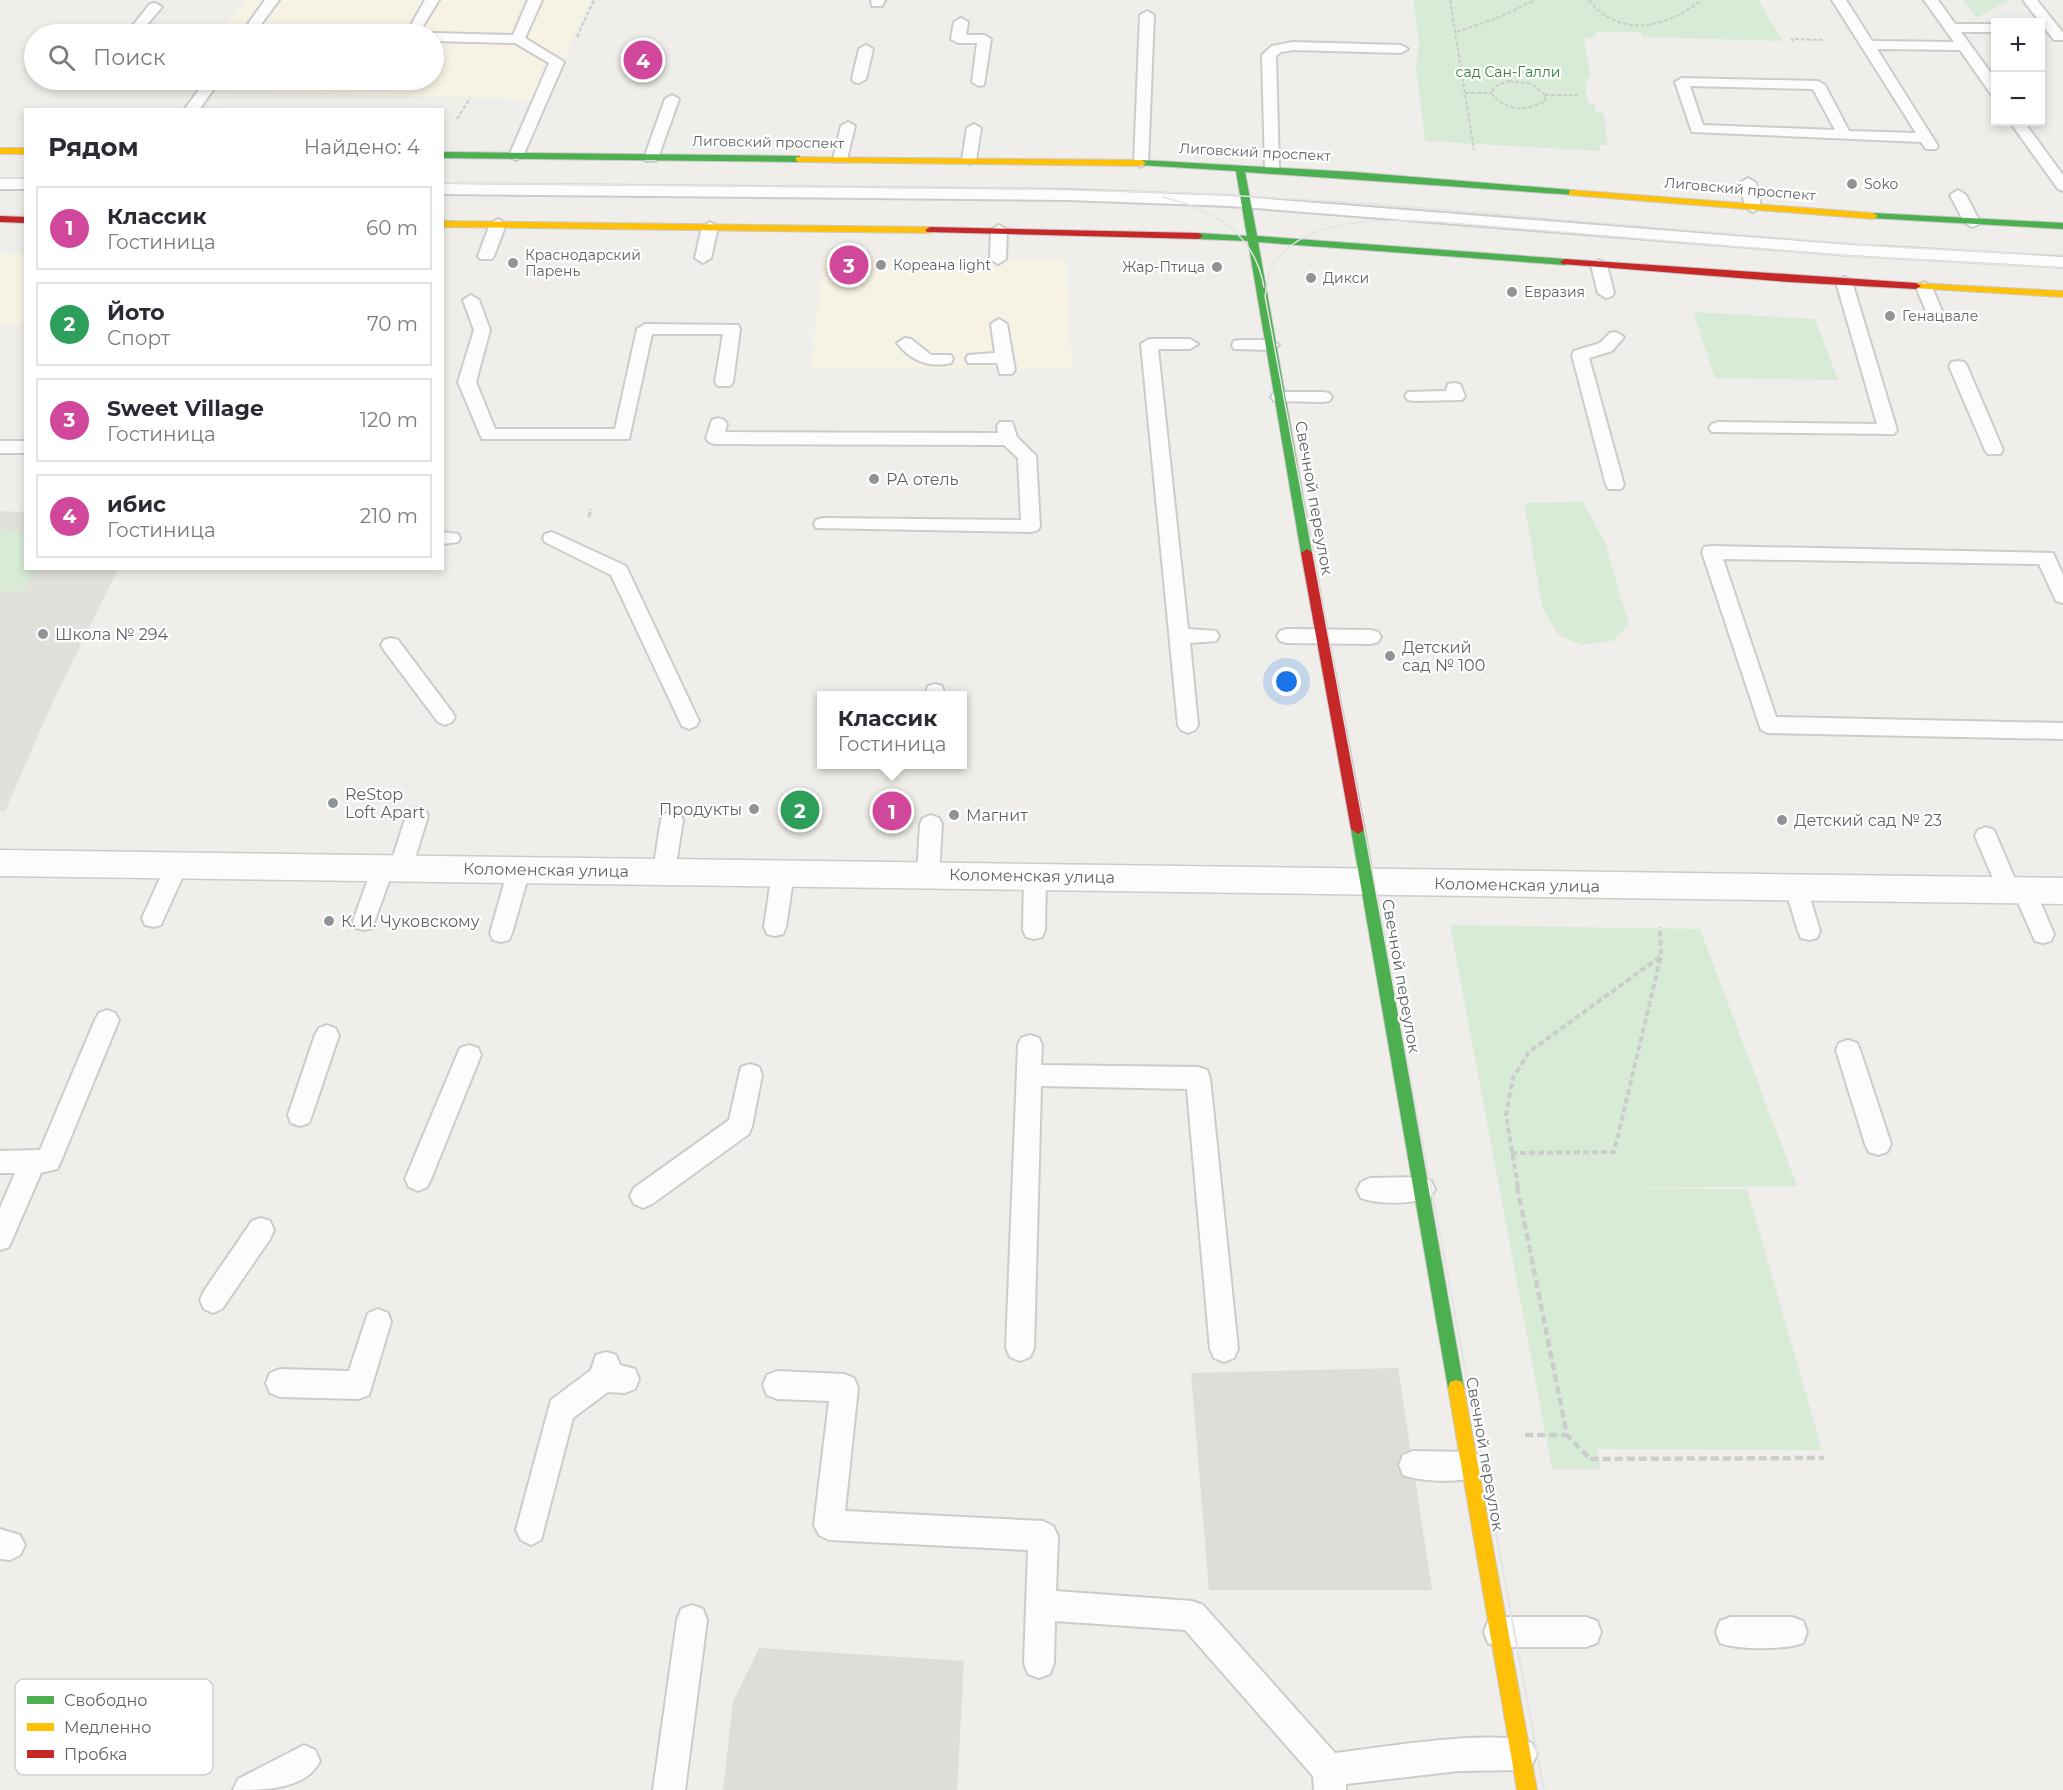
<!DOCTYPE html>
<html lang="ru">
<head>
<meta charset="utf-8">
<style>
	body { margin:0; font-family:Montserrat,sans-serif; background:#f2f2f3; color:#2b2b33 }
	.controls { position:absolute; right:18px; top:18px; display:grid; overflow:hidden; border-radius:0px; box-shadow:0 3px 9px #0003 }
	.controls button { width:54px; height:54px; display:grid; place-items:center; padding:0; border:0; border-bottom:2px solid #e1e1e2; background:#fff; color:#2b2b33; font:30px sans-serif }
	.you { position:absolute; left:1287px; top:682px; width:21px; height:21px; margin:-15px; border:4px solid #fff; border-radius:50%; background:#1a73e8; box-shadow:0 0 0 9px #1a73e833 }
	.badge { display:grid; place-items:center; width:39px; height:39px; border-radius:50%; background:#0b8043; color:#fff; font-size:20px; font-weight:700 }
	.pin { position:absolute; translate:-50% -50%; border:3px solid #fff; box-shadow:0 2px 6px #0006 }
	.popup { position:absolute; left:817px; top:691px; width:150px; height:78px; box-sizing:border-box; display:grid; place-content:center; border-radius:0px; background:#fff; filter:drop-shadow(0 2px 4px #0005); font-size:20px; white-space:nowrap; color:#7c7c81 }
	.popup b { font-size:22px; color:#2b2b33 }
	.popup::after { content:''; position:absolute; left:50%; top:100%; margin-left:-12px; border:12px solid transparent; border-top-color:#fff }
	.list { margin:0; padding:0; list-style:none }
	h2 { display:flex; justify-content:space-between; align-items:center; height:78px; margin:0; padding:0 24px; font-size:26px }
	h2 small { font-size:20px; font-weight:400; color:#7c7c81 }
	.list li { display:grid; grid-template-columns:39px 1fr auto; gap:18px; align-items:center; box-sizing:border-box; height:84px; margin:0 12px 12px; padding:0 12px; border:2px solid #e1e1e2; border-radius:0px }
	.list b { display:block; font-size:22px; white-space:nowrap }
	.list p { margin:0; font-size:20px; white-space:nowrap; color:#7c7c81 }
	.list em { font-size:20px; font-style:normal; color:#7c7c81 }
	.icon { flex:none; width:33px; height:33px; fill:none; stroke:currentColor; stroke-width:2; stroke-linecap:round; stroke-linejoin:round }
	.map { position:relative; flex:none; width:2063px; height:1790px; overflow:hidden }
	.search { position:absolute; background:#fff; box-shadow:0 3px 9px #0003; left:24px; top:24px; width:420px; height:66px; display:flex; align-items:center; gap:15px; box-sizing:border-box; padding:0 21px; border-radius:33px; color:#7c7c81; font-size:22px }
	.panel { position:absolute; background:#fff; box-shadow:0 3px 9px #0003; left:24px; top:108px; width:420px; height:462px; border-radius:0px }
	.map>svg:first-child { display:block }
	.commercial { fill:#f7f3e4 }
	.industrial { fill:#dfddda }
	.education { fill:#e2e0da }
	.green { fill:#d8ebd6 }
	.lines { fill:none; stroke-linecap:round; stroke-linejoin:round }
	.lane-casing { stroke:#cbcccc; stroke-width:4 }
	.street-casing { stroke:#cbcccc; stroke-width:3 }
	.fast-casing { stroke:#cacacb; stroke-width:2 }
	.slow-casing { stroke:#cacacb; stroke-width:2 }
	.jam-casing { stroke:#cacacb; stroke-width:2 }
	.path-far3 { stroke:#cacfcc; stroke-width:2; stroke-dasharray:4 2; stroke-linecap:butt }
	.path-far2 { stroke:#cacfcc; stroke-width:3; stroke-dasharray:5 2; stroke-linecap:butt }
	.path-far1 { stroke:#cacfcc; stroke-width:4; stroke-dasharray:6 3; stroke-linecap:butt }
	.path { stroke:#cacfcc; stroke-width:4.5; stroke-dasharray:8 4; stroke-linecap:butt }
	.lane { fill:#fdfcfc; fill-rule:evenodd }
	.street { fill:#fdfcfc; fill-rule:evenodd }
	.fast { fill:#4caf50; fill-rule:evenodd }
	.slow { fill:#ffc107; fill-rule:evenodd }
	.jam { fill:#c62828; fill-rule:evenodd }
	.tram-far1 { stroke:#e4e4e4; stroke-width:1.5 }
	.tram { stroke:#e4e4e4; stroke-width:2 }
	.poi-dot { fill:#919496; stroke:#fff; stroke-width:2 }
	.labels { text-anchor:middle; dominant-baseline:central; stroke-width:4.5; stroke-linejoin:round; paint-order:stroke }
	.far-park-label { font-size:14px; fill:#348238; stroke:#fff }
	.far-street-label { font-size:14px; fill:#5f6368; stroke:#fff }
	.far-poi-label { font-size:14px; fill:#5f6368; stroke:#fff; text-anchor:start }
	.poi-label { font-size:16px; fill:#5f6368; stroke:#fff; text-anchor:start }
	.street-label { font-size:16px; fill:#5f6368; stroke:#fff }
	.key { fill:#fff; stroke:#cfd0d2; stroke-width:1.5 }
	.key-label { font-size:16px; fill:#5f6368 }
</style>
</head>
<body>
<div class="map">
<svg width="2063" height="1790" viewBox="0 0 2063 1790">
	<rect width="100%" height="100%" fill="#efeeea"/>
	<g class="commercial">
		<polygon points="245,0 590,0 546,100 174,89 182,80 434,80 434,34 218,34"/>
		<rect x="0" y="253" width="25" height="72"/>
		<polygon points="823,258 1066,259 1072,369 811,369"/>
	</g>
	<g class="industrial">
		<polygon points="1398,1368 1432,1590 1209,1590 1191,1373"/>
		<polygon points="759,1648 964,1661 957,1790 723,1790 733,1702"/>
	</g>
	<polygon class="education" points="0,511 25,512 26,568 118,569 54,699 5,811 0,811"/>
	<g class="green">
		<polygon points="1413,0 1758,0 1782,41 1643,37 1641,32 1596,32 1596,36 1579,41 1584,41 1591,78 1587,78 1588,82 1585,83 1588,103 1595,104 1596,113 1603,113 1608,145 1600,145 1600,151 1425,141 1416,66 1419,42"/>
		<polygon points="1963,0 2009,0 1976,18"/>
		<polygon points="1693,312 1815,319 1838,380 1715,378"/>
		<polygon points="1583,502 1605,543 1629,625 1612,641 1581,645 1559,635 1543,610 1524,503"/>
		<polygon points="0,530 25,531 26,568 37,569 24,591 0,591"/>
		<polygon points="1450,925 1700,929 1797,1186 1602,1188 1747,1189 1822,1450 1597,1449 1601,1469 1552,1469"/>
	</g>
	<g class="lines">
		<g class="lane-casing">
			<g id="lane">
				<polygon points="265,0 279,0 254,34 241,34"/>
				<polygon points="425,0 439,0 418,34 406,34"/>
				<polygon points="528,0 542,0 525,38 564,62 523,156 516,160 509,156 549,63 515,43 434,41 434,34 429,34 434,33 513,35"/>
				<polygon points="871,0 885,0 882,6 872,6"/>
				<path d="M1832,0H1846L1872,41L1954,42L1924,0H1938L1955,24H1996V32H1961L1996,80V95L1991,94L1960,50L1877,49L1938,146L1936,149H1926L1921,142L1692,132L1675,82L1682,78L1818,81L1825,85L1849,131L1916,133ZM1690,86L1813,89L1835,130L1703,125Z"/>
				<polygon points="2023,0 2037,0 2063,33 2063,40 2054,40"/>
				<polygon points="155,3 162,7 139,34 126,34 150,4"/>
				<polygon points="1147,11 1154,15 1148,163 1141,167 1134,163 1140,15"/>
				<polygon points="961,18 968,22 966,35 984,35 991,39 984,85 979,86 972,82 977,43 958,43 951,39 954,22"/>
				<polygon points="1293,42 1401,45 1408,49 1401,53 1293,50 1281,52 1276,56 1279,169 1272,173 1265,169 1262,55 1272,46"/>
				<polygon points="866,45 873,49 866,79 859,83 854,82 852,79 859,49"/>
				<polygon points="206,86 213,90 199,110 184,110 201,87"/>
				<polygon points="672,95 679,99 658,158 656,161 646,161 644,158 665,99"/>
				<polygon points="848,122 855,126 847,159 845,162 835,162 833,159 841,126"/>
				<polygon points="2010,122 2024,122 2063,175 2063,191 2058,189"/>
				<polygon points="974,124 981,128 976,160 969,164 962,160 967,128"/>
				<polygon points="1748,178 1756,183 1761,207 1753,212 1745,207 1740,183"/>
				<rect x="0" y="179" width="26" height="10"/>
				<polygon points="442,184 1067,190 1230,196 1850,245 2063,257 2063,267 1850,255 1230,206 1067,200 442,194"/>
				<polygon points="1958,190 1966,195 1980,222 1977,225 1972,227 1964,222 1950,195"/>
				<polygon points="498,219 506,224 494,256 492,259 480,259 478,256 490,224"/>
				<polygon points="710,222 718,227 711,258 703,263 695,258 702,227"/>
				<polygon points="999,225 1007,230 1006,259 998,264 990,259 991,230"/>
				<polygon points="1599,260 1607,265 1614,293 1612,296 1606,298 1598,293 1591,265"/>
				<polygon points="1844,277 1852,282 1897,430 1894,434 1712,432 1709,428 1712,424 1718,422 1877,424 1836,282"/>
				<polygon points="1924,282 1932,287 1942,311 1940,314 1934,316 1926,311 1916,287"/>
				<polygon points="471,295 479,300 490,330 476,382 495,429 615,429 637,329 645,324 738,325 740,329 733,382 730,386 718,386 715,382 723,334 652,334 629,439 482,439 458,382 474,330 463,300"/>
				<polygon points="999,319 1007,324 1015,370 1012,374 1000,374 997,363 968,363 966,359 968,355 995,353 991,324"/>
				<polygon points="1616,332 1624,337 1612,351 1589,358 1624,485 1621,489 1609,489 1606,485 1572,355 1574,351 1600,343 1610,333"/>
				<path d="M905,338L911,339L931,355H951L953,359L951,363C929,368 911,361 897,343Z"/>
				<polygon points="1149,339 1190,339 1198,344 1190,349 1158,349 1188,629 1216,631 1219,636 1216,641 1190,643 1198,725 1195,730 1188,733 1181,730 1178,725 1141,344"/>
				<polygon points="1240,340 1271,340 1279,345 1271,350 1234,349 1232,345 1234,341"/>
				<polygon points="1958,361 1964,362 1967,366 2003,450 2000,454 1988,454 1985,450 1949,366 1952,362"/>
				<polygon points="1454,383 1460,384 1465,396 1462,400 1414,401 1408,400 1405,396 1408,392 1446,391 1448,384"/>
				<polygon points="1280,392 1323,392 1329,393 1332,397 1329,401 1323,402 1274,401 1271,397 1274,393"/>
				<polygon points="718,418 724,420 727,424 725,432 998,433 997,426 1000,422 1012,422 1017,437 1036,456 1040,526 1038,530 1031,532 816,528 814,524 816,520 823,518 1021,520 1018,458 1004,445 715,444 709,442 706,438 712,420"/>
				<rect x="0" y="441" width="26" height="12"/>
				<polygon points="442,532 458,534 460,538 458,542 442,544"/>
				<polygon points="552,532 626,566 699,721 696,726 689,729 682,726 611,575 545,542 543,538 545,534"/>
				<polygon points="1711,546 2053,553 2063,575 2063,603 2056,601 2039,564 1723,559 1776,717 2063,723 2063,739 1768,733 1761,730 1702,552 1704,547"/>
				<polygon points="1287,629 1371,630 1378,632 1381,637 1378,642 1371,644 1287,643 1280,641 1277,636 1280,631"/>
				<polygon points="391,638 398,640 452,712 455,717 452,722 445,725 438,722 384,650 381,645 384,640"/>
				<polygon points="935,684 942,686 945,696 925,696 928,686"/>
				<polygon points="417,808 425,810 428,816 412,868 409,874 401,877 392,873 372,928 364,930 356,928 353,921 372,868 375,862 383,859 391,863 406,816 409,810"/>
				<polygon points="672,812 680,814 683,820 675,871 672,877 664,880 656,877 653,871 661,820 664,814"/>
				<polygon points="931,815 939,818 942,824 939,875 936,881 928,884 920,881 917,875 920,824 923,818"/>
				<polygon points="1986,827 1994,830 2017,884 2025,882 2033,885 2054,934 2051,941 2043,943 2035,941 2016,898 2009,900 2001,897 1975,836 1978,830"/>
				<polygon points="177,856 185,859 188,865 164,918 161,925 153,927 145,925 142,918 166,865 169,859"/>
				<polygon points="519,861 527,864 530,870 512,933 509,940 501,942 493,940 490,933 508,870 511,864"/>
				<polygon points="783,864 791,867 794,873 786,927 783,934 775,936 767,934 764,927 772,873 775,867"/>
				<polygon points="1035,867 1043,870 1046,876 1045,930 1042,937 1034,939 1026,937 1023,930 1024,876 1027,870"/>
				<polygon points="1796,879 1804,882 1807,888 1820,931 1817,938 1809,940 1801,938 1798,931 1785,888 1788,882"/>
				<polygon points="107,1010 115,1013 119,1020 61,1161 57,1169 41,1173 9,1247 0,1250 0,1208 15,1173 0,1173 0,1151 40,1150 95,1020 99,1013"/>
				<polygon points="327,1025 335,1028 339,1035 312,1115 309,1123 300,1126 291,1123 288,1115 315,1035 319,1028"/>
				<polygon points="1030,1035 1039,1038 1042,1045 1041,1065 1198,1067 1207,1070 1210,1078 1238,1349 1234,1358 1224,1362 1214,1358 1210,1349 1187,1089 1041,1086 1034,1348 1030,1357 1020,1361 1010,1357 1006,1348 1018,1045 1021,1038"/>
				<polygon points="1848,1040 1857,1043 1860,1050 1891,1144 1887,1152 1878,1155 1869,1152 1865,1144 1836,1050 1839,1043"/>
				<polygon points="469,1045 478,1048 481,1055 431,1179 427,1187 418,1191 409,1187 405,1179 457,1055 460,1048"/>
				<polygon points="750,1064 759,1067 762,1075 752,1126 749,1134 652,1204 643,1208 634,1204 630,1196 634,1188 729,1120 741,1067"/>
				<path d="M1422,1177L1431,1181L1435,1189L1431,1197C1413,1204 1379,1205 1361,1198L1357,1190L1361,1182L1370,1178Z"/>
				<polygon points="261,1218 270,1221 274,1230 270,1239 222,1309 213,1313 204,1309 200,1300 204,1291 252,1221"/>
				<polygon points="378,1309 388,1313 391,1322 369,1395 359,1399 280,1397 270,1393 266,1383 270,1373 280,1369 349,1371 368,1313"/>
				<polygon points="606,1352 616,1355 620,1365 635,1369 639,1379 635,1389 625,1393 608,1392 573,1418 541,1540 531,1545 521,1540 516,1530 551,1400 591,1370 596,1355"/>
				<path d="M777,1371L844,1374L854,1378L858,1388L845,1511L1043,1521L1053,1526L1058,1536L1056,1591L1192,1601L1203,1605L1335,1753C1379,1748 1495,1728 1532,1743L1537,1754L1532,1765L1521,1770L1459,1771L1346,1784V1790H1314L1313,1776L1185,1630L1055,1621L1054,1663L1050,1674L1039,1678L1028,1674L1024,1663L1028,1550L829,1540L819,1535L814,1525L829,1401L777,1399L767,1395L763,1385L767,1375Z"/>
				<path d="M1413,1451L1470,1452L1480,1456L1484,1466L1480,1476C1462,1483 1421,1482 1403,1475L1399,1465L1403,1455Z"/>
				<polygon points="0,1529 20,1535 25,1545 20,1555 10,1560 0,1559"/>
				<polygon points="692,1605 703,1609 707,1620 685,1790 653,1790 677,1620 681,1609"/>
				<polygon points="1499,1617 1586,1617 1597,1621 1601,1632 1597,1643 1586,1647 1499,1647 1488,1643 1484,1632 1488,1621"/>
				<path d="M1731,1617H1792L1803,1621L1807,1632L1803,1643C1784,1650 1739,1650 1720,1643L1716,1632L1720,1621Z"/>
				<path d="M304,1745L315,1750L320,1761C306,1790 263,1790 233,1790L238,1779Z"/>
			</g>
		</g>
		<g class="street-casing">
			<polygon id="street" points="0,850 2063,878 2063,904 0,876"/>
		</g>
		<g class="fast-casing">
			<g id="fast">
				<polygon points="442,152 799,156 803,159 799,162 442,158"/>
				<polygon points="1142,160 1353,172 1572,190 1575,191 1575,195 1245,172 1257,236 1565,259 1570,262 1565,265 1258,242 1313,553 1307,557 1301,553 1248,241 1198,239 1193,236 1198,233 1247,236 1236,171 1139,165 1138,163"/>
				<polygon points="1873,213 2063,223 2063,229 1870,218 1868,216"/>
				<polygon points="1358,824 1365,829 1464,1388 1462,1394 1456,1396 1450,1394 1448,1388 1351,829"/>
			</g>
		</g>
		<g class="slow-casing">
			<g id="slow">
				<rect x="0" y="148" width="26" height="6"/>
				<polygon points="796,157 1142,160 1146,163 1142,166 799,162 796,161"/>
				<polygon points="1572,190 1873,213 1878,216 1873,219 1569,195 1569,191"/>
				<polygon points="442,221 930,227 935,230 930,233 442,227"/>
				<polygon points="1916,283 2063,291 2063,297 1913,288 1911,286"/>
				<polygon points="1456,1380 1462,1382 1464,1388 1537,1790 1517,1790 1448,1388 1450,1382"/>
			</g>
		</g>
		<g class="jam-casing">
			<g id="jam">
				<polygon points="0,216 26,217 26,223 0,222"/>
				<polygon points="930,227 1198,233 1203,236 1198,239 927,232 925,230"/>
				<polygon points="1565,259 1916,283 1921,286 1916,289 1789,282 1562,264 1560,262"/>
				<polygon points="1307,549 1313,553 1365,829 1358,834 1351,829 1301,553"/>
			</g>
		</g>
		<g class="path-far3">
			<polyline points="1450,0 1474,150"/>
			<path d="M1589,0C1618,38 1664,28 1698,3V0"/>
			<polyline points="1457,32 1500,17 1535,0"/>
			<polyline points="577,37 594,0"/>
			<polyline points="1793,42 1792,39 1823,40"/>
			<path d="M1509,81L1532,84L1545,95V101C1526,112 1505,111 1491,93L1496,86Z"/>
			<polyline points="1465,93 1491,93"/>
			<polyline points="1545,95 1578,95"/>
			<polyline points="457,119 470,98"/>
		</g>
		<polyline class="path-far2" points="589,517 591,509"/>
		<g class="path-far1">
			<polyline points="1511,1153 1614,1152 1661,956 1660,927"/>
			<polyline points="1518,1187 1506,1115 1513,1078 1529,1052 1661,956"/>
		</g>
		<g class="path">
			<polyline points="1517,1186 1567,1435 1590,1459 1824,1458"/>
			<polyline points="1525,1435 1567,1435"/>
		</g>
		<use href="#lane" class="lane"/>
		<use href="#street" class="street"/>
		<use href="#fast" class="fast"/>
		<use href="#slow" class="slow"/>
		<use href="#jam" class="jam"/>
		<g class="tram-far1">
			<polyline points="0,178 26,178"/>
			<polyline points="442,183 1027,189 1189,193 1363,203 1892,247 2063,255"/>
			<path d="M1163,197C1214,210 1254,232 1264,287"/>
			<path d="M1431,1187L1265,296C1267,288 1267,276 1271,269C1299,215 1387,219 1438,222L1851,256L2063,268"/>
		</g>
		<polyline class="tram" points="1431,1186 1544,1790"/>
	</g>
	<g class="poi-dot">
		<circle cx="1852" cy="184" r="6"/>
		<circle cx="513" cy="263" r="6"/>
		<circle cx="881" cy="265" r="6"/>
		<circle cx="1217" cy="267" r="6"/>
		<circle cx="1311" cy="278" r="6"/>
		<circle cx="1512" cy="292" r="6"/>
		<circle cx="1890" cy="316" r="6"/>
		<circle cx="874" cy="479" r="6"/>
		<circle cx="43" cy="634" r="6"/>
		<circle cx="1390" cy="656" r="6"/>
		<circle cx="333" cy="803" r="6"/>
		<circle cx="754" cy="809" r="6"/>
		<circle cx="954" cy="815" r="6"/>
		<circle cx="1782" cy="820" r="6"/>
		<circle cx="329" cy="921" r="6"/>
	</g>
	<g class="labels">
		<g class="far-park-label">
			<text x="1508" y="72">сад Сан-Галли</text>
		</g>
		<g class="far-street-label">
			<text transform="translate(768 142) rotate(1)">Лиговский проспект</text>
			<text transform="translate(1255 152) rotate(3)">Лиговский проспект</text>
			<text transform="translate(1740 189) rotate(5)">Лиговский проспект</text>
		</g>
		<g class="far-poi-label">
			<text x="1864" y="184">Soko</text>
			<text x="525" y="255">Краснодарский<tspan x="525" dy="16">Парень</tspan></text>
			<text x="893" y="265">Кореана light</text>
			<text x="1205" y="267" text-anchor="end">Жар-Птица</text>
			<text x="1323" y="278">Дикси</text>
			<text x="1524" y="292">Евразия</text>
			<text x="1902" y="316">Генацвале</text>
		</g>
		<g class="poi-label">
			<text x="886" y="479">РА отель</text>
			<text x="55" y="634">Школа № 294</text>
			<text x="1402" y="647">Детский<tspan x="1402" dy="18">сад № 100</tspan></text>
			<text x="345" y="794">ReStop<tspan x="345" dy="18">Loft Apart</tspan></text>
			<text x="742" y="809" text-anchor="end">Продукты</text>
			<text x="966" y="815">Магнит</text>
			<text x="1794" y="820">Детский сад № 23</text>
			<text x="341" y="921">К. И. Чуковскому</text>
		</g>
		<g class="street-label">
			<text transform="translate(1314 498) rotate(80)">Свечной переулок</text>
			<text transform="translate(546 870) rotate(1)">Коломенская улица</text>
			<text transform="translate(1032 876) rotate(1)">Коломенская улица</text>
			<text transform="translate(1517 885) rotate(1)">Коломенская улица</text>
			<text transform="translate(1401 976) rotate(80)">Свечной переулок</text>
			<text transform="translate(1485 1454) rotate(80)">Свечной переулок</text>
		</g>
	</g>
	<rect x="15" y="1679" width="198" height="96" rx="9" class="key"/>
	<rect x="27" y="1696" width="27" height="8" fill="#4caf50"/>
	<rect x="27" y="1723" width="27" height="8" fill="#ffc107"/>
	<rect x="27" y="1750" width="27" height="8" fill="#c62828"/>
	<g class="key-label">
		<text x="64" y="1706">Свободно</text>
		<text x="64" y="1733">Медленно</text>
		<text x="64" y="1760">Пробка</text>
	</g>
</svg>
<div class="controls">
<button>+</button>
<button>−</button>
</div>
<div class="you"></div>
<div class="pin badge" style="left:892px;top:811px;background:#d1479c">1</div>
<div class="popup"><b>Классик</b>Гостиница</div>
<div class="pin badge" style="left:800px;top:810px;background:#2e9e5b">2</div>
<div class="pin badge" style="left:849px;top:265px;background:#d1479c">3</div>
<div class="pin badge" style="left:643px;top:60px;background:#d1479c">4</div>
<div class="search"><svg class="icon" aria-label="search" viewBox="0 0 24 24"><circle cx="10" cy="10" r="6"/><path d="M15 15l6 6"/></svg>Поиск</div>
<section class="panel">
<h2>Рядом<small>Найдено: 4</small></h2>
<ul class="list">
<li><span class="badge" style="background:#d1479c">1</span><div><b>Классик</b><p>Гостиница</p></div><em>60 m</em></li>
<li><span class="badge" style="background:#2e9e5b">2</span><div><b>Йото</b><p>Спорт</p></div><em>70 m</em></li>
<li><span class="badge" style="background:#d1479c">3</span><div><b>Sweet Village</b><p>Гостиница</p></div><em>120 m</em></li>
<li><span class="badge" style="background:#d1479c">4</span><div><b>ибис</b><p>Гостиница</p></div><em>210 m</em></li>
</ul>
</section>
</div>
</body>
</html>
